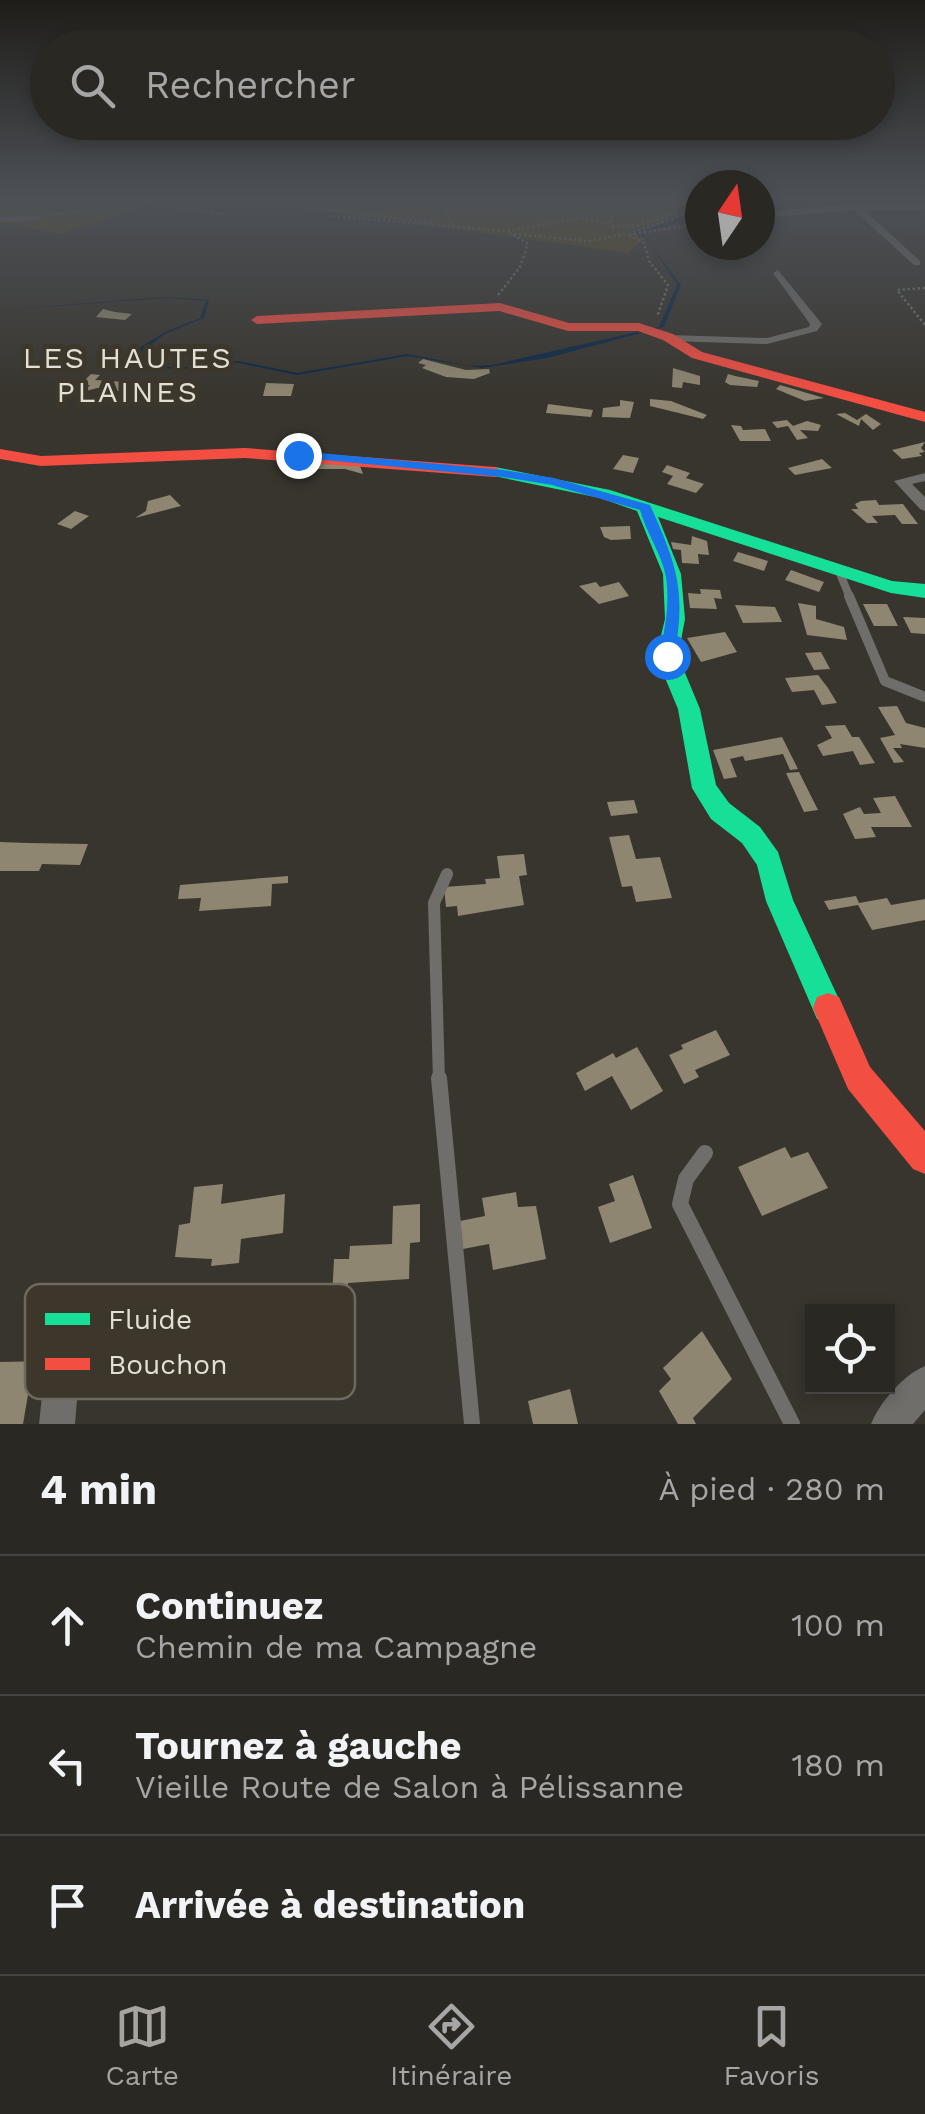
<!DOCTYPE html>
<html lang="fr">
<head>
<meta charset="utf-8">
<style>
	body { margin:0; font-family:"Work Sans",sans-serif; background:#36342f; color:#f1f3f6 }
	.controls { position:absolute; right:30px; bottom:30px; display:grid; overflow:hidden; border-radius:0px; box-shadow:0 5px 15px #0003 }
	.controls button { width:90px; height:90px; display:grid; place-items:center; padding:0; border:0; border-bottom:2px solid #464440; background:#2a2822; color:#f1f3f6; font:50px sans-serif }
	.compass { position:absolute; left:685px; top:170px; width:90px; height:90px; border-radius:50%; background:#2a2822; box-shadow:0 5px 15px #0003; rotate:13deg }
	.stop { position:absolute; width:30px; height:30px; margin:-22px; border:8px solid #1a73e8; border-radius:50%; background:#fff }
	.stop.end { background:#1a73e8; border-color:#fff; box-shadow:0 2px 10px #0008 }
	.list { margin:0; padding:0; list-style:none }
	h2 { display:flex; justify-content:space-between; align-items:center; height:130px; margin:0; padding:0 40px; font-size:42px }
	h2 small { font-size:32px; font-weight:400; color:#a5a6a5 }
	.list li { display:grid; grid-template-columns:65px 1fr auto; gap:30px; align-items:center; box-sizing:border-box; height:140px; padding:0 40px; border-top:2px solid #464440 }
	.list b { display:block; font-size:38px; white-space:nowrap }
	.list p { margin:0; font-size:32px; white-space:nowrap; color:#a5a6a5 }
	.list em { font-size:32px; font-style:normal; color:#a5a6a5 }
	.icon { flex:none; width:55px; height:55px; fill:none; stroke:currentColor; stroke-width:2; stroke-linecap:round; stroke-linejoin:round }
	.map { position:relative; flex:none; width:925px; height:1424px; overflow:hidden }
	.search { position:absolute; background:#2a2822; box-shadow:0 5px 15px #0003; left:30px; right:30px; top:30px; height:110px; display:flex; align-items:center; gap:25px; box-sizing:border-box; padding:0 35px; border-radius:55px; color:#a5a6a5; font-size:38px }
	.sheet { height:550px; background:#2a2822 }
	nav { display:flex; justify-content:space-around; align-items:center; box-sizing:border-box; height:140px; border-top:2px solid #464440; background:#2a2822; font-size:28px; color:#a5a6a5 }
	nav a { display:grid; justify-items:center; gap:5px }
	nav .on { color:#a6a49c }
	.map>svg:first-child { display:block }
	.green { fill:#5b4b11 }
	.water { fill:#0c2948 }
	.building { fill:#8e8670 }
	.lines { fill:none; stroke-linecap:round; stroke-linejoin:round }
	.path { stroke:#73716e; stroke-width:2.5; stroke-dasharray:2.5 2.5; stroke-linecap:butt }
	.lane-far3 { stroke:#6f6e6a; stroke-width:8 }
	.lane-far2 { stroke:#6f6e6a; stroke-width:10 }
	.lane-far1 { stroke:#6f6e6a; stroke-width:12 }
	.lane { stroke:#6f6e6a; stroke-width:16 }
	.street { fill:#6f6e6a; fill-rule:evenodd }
	.fast { fill:#16e098; fill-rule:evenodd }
	.jam { fill:#f24e42; fill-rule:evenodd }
	.route { fill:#1a73e8 }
	.labels { text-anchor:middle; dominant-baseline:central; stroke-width:10; stroke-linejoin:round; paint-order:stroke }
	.far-neighbourhood-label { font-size:30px; letter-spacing:2.5px; fill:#e2dfd7; stroke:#3c372a }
	.key { fill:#3c372a; stroke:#6e695e; stroke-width:2.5 }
	.key-label { font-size:28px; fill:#e2dfd7 }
</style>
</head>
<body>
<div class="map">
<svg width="925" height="1424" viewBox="0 0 925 1424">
	<rect width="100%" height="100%" fill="#38352e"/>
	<g class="green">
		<polygon points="0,198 169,198 60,234 0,223"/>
		<polygon points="231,198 700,198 679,215 629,231 645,239 628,253"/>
	</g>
	<polygon class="water" points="700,211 670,225 641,232 681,285 664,327 547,358 482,368 408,356 297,375 238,363 182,369 123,366 124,357 165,332 200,318 206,301 167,298 0,310 164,297 209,300 204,318 165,334 126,363 179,368 239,361 297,373 407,354 471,366 492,365 659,327 677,285 647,239 636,233"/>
	<g class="building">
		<polygon points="103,309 115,312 132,314 125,320 96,317"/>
		<polygon points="423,359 466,370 489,369 490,373 474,379 446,377 422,368 426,365 418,363"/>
		<polygon points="673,368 700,376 700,385 683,382 682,388 672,387"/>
		<polygon points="91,374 100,375 95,380 140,383 130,393 97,388 83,392 90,385 80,385"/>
		<polygon points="728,374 735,376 759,381 757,387 730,385 725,382"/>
		<polygon points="266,383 294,384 291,396 263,396"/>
		<polygon points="780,385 797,390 824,398 805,401 776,389"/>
		<polygon points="650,399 671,401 707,415 703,419 650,406"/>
		<polygon points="620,400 634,402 630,418 602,417 603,408 620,406"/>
		<polygon points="548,404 593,410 591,417 546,413"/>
		<polygon points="845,413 857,420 866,414 881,424 873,430 861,419 859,426 836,414"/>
		<polygon points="787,420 793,426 807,421 821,425 818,431 800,430 808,438 797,440 788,426 777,428 772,422"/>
		<polygon points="731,425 741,426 743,430 765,429 771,441 740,441"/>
		<polygon points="925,442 921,448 925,452 919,453 922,456 902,459 892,450"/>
		<polygon points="623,455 639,458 633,473 613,469"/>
		<polygon points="822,459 832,468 795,475 788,468"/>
		<polygon points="307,461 360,466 363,474 345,469 304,469"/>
		<polygon points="667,465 690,473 686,478 704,484 696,493 667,484 673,476 662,472"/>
		<polygon points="170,495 181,506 135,518 146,511 148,501"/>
		<polygon points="876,500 879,505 903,504 918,524 902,524 895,515 872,516 878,523 867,523 851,509 858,509 855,504 861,501"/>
		<polygon points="75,511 89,516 71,529 57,524"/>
		<polygon points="630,526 631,539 611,540 604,537 600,527"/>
		<polygon points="692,536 707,541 709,555 698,554 699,564 682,563 681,550 673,549 671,542 691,545"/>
		<polygon points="738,552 768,561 764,571 733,561"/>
		<polygon points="791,570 824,582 819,592 785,580"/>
		<polygon points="596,582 600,587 619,582 629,596 599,604 579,586"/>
		<polygon points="700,589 720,590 722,599 714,598 717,609 690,608 688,593 701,594"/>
		<polygon points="798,603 816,606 816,619 844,627 847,640 807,635"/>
		<polygon points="863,604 887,604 898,626 874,626"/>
		<polygon points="735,605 775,607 782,622 743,623"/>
		<polygon points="903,617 925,618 925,634 911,633"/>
		<polygon points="725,632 737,652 701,662 687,638"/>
		<polygon points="821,652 830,669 814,670 805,653"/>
		<polygon points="818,675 828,688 837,703 822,705 814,690 792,692 785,678"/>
		<polygon points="897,706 906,723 925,728 925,748 900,744 902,748 893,748 904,762 894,763 880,738 895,735 878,707"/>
		<polygon points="845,725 852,737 859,737 875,763 860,765 853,751 823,756 817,745 832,738 825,726"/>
		<polygon points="782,737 798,769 790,770 783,754 745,761 743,756 730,759 737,777 724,779 713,750"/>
		<polygon points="799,772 818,810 804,812 786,773"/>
		<polygon points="895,796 912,827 871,827 876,837 855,839 843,814 860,807 864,814 881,813 873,798"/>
		<polygon points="634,800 638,813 611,816 607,802"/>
		<polygon points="629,835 636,859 660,857 672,898 636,902 632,886 622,887 609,837"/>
		<polygon points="0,842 28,843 88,844 80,865 42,864 39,871 0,871"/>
		<polygon points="524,854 527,875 519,876 524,905 458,916 457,906 446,907 444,887 486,884 485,879 500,878 497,856"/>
		<polygon points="288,876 288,883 272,884 271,906 199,911 201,898 178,899 180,885"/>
		<polygon points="856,896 859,903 887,898 891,905 925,899 925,920 872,930 858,905 829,910 824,901"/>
		<polygon points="716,1030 730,1055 695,1070 699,1077 684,1084 669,1055 683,1049 681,1045"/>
		<polygon points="637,1047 663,1091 631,1110 612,1076 585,1091 576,1073 613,1053 616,1058"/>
		<polygon points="785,1147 791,1158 808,1152 828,1188 762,1216 738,1167"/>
		<polygon points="633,1175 652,1228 610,1243 598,1207 615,1201 609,1184"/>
		<polygon points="223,1184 221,1204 285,1194 283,1233 241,1239 239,1263 211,1266 212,1259 175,1257 179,1225 190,1223 194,1187"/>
		<polygon points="516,1192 518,1207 536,1206 546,1259 493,1270 489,1244 463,1249 460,1221 485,1216 482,1198"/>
		<polygon points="420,1204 420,1242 410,1243 409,1279 348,1283 347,1297 332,1299 334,1259 349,1259 350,1246 392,1244 393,1206"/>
		<polygon points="702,1331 732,1379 693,1418 696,1424 678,1424 659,1391 671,1379 663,1368"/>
		<polygon points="47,1361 43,1376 31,1377 23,1424 0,1424 0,1362"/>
		<polygon points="570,1389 578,1424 533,1424 528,1401"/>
	</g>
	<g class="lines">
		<g class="path">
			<polyline points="442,198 452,225"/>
			<polyline points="160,204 300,206 434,223"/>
			<polyline points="333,209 355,198"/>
			<polyline points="329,210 329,216 507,231 582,218 609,224 620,198"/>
			<polyline points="47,215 147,203 228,215"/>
			<polyline points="612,227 639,225 700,205"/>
			<polyline points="633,232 700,209"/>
			<polyline points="514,234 590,241 625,234"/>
			<polyline points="629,235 644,243 649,261 668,285 657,317"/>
			<polyline points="629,235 688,225"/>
			<polyline points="925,288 897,290 925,325"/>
			<polyline points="498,295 520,267 528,244 507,231"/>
		</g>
		<polyline class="lane-far3" points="839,571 850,598"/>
		<polyline class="lane-far2" points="849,596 885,681 925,697"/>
		<polyline class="lane-far1" points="439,1081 434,903 447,874"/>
		<g class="lane">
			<polyline points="439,1078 472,1424"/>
			<polyline points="705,1153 686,1179 680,1204 792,1424"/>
		</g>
		<g class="street">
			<polygon points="856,204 925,204 925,210 864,210 920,261 920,265 914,265 854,210 760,218 760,212"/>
			<polygon points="0,217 38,216 42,219 0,223"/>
			<polygon points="700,219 700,225 694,222 695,220"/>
			<polygon points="778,270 822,324 817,331 767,344 670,341 664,338 670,335 767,338 809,327 810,324 773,273"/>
			<polygon points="925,473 925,481 912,484 925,497 925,511 920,509 894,481"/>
			<polygon points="65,1323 77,1328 82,1340 75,1424 39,1424 48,1340 53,1328"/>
			<path d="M925,1366V1410L913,1424H871C880,1402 903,1375 925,1366Z"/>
		</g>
		<polygon class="fast" points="495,467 610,490 892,581 925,584 925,598 891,593 658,517 681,574 685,619 678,656 700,709 716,785 729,803 760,827 778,852 793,900 843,1008 839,1019 828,1023 817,1019 766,901 757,865 742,843 711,819 692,788 678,709 656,656 665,619 663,574 637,511 600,498 489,475 489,469"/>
		<g class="jam">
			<polygon points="500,303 569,323 639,323 673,334 702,352 925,412 925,422 692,358 663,340 638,331 568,331 499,311 257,324 251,320 257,316"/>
			<polygon points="245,448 495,467 503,472 495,477 245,458 41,466 0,459 0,449 41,456"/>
			<polygon points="828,993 839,997 870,1067 925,1131 925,1174 913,1169 848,1089 813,1008 817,997"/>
		</g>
	</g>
	<linearGradient id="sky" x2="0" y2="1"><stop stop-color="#1f1d19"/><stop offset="0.5" stop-color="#4d5157"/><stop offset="1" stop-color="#4d5157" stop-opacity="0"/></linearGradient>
	<rect width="925" height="397" fill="url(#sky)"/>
	<path class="route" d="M298,451L503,470L554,478L650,505C676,563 687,591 674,656L667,662L659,656C665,630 670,604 666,577C662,555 646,532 640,510L552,485L503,477L293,457Z"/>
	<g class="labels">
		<g class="far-neighbourhood-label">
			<text x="128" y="357">LES HAUTES<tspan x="128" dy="34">PLAINES</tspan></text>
		</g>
	</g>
	<rect x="25" y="1284" width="330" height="115" rx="15" class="key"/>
	<rect x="45" y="1313" width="45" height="12" fill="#16e098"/>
	<rect x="45" y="1358" width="45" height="12" fill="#f24e42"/>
	<g class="key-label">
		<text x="108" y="1329">Fluide</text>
		<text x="108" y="1374">Bouchon</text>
	</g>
</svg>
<div class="controls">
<button><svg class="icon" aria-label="locate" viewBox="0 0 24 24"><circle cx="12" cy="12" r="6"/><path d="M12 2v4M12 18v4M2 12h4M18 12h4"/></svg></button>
</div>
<svg class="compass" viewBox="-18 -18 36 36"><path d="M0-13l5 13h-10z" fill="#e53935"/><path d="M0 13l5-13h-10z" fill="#a5a6a5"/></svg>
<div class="stop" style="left:667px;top:656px"></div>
<div class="stop end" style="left:298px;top:455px"></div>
<div class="search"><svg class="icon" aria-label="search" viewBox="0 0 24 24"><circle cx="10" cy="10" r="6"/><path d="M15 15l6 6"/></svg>Rechercher</div>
</div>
<section class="sheet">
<h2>4 min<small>À pied · 280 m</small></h2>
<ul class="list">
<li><svg class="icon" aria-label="ahead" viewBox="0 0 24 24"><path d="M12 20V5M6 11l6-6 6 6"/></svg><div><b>Continuez</b><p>Chemin de ma Campagne</p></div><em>100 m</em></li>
<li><svg class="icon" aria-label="left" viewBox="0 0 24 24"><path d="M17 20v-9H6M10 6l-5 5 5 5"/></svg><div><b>Tournez à gauche</b><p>Vieille Route de Salon à Pélissanne</p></div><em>180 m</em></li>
<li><svg class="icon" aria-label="arrive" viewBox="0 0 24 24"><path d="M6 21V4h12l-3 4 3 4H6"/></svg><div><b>Arrivée à destination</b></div></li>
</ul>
</section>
<nav>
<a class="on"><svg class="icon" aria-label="map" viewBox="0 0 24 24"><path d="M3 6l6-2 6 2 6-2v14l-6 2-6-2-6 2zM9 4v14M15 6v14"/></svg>Carte</a>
<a><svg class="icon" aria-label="directions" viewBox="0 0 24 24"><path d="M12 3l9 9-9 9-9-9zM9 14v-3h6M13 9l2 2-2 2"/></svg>Itinéraire</a>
<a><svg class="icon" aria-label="saved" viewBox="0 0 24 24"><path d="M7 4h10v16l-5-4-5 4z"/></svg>Favoris</a>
</nav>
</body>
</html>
